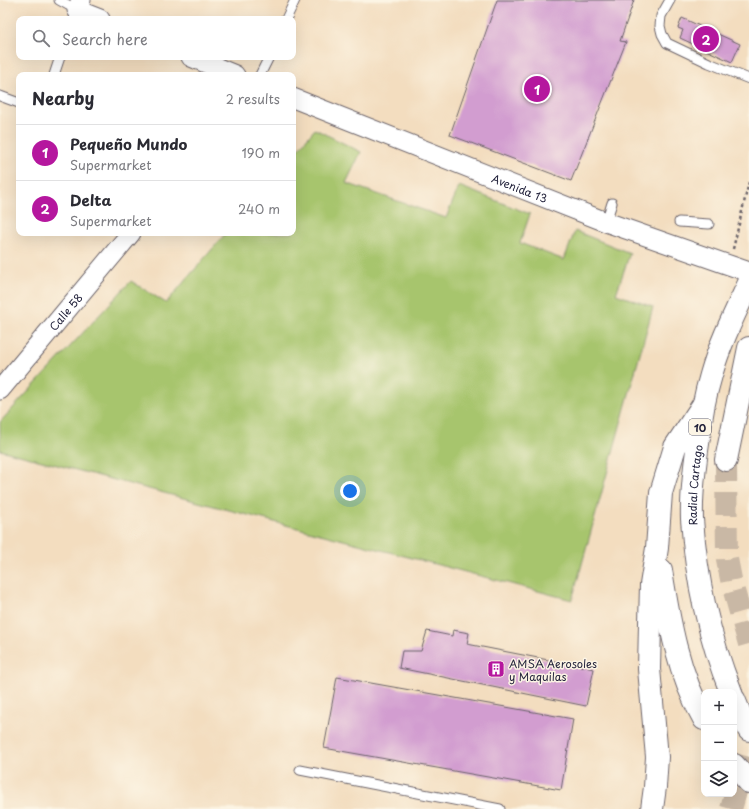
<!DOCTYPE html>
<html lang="en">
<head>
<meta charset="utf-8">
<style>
	body { margin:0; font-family:"Playpen Sans",sans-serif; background:#f7f7f7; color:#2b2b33 }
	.controls { position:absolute; right:12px; bottom:12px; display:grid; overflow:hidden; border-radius:8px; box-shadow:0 4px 16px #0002 }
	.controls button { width:36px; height:36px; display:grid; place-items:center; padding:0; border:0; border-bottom:1px solid #e1e1e2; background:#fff; color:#2b2b33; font:20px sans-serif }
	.you { position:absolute; left:350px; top:491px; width:14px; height:14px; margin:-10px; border:3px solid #fff; border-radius:50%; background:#1a73e8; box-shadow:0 0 0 6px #1a73e833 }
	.badge { display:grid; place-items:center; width:26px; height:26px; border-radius:50%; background:#b5179e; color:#fff; font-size:13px; font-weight:700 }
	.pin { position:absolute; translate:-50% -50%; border:2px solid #fff; box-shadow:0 1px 4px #0006 }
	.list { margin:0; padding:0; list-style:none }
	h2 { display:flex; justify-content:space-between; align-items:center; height:52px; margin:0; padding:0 16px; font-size:17px }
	h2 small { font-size:13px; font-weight:400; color:#7c7c81 }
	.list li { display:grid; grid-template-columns:26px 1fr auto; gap:12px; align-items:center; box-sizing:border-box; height:56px; padding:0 16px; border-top:1px solid #e1e1e2 }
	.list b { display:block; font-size:15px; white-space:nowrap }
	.list p { margin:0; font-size:13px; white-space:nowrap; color:#7c7c81 }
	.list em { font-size:13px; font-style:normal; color:#7c7c81 }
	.icon { flex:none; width:22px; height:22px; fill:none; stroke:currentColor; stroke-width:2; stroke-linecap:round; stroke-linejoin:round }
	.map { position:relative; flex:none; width:749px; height:809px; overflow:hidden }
	.search { position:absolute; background:#fff; box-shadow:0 4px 16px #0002; left:16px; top:16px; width:280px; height:44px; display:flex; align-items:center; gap:10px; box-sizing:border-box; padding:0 14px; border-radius:8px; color:#7c7c81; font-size:15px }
	.panel { position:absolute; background:#fff; box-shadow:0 4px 16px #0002; left:16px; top:72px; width:280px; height:164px; border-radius:8px }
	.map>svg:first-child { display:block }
	.green { fill:#a7c56d; stroke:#647454 }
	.building { fill:#d29dd0 }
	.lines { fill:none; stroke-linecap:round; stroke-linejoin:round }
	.highway-tunnel { stroke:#c9b8a5; stroke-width:22; stroke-dasharray:22 11; stroke-linecap:butt }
	.lane-casing { stroke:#6b6369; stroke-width:11 }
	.street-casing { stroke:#6b6369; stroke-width:21 }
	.primary-casing { stroke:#6b6369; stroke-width:24 }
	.highway-casing { stroke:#6b6369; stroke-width:24 }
	.path { stroke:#6b6369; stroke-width:2.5; stroke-dasharray:3 3; stroke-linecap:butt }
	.lane { stroke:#fff; stroke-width:9 }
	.street { stroke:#fff; stroke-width:19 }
	.primary { stroke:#fff; stroke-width:22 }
	.highway { stroke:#fff; stroke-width:22 }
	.labels { text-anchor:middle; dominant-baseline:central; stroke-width:3; stroke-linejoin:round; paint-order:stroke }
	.shield { fill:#fcf5e5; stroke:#63616e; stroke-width:1 }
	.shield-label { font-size:10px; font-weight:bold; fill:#22223b }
	.street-label { font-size:11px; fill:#22223b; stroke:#fcf5e5 }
	.poi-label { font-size:11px; fill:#22223b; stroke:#fcf5e5; text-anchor:start }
</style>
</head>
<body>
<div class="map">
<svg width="749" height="809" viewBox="0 0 749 809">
	<rect width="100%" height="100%" fill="#fcf5e5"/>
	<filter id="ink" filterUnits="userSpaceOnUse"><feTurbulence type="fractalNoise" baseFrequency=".025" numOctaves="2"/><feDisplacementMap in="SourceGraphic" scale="8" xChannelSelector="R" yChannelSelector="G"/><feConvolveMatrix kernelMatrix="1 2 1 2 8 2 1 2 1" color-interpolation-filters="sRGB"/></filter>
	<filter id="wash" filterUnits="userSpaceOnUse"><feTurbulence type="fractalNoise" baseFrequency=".012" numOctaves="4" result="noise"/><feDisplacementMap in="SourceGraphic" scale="16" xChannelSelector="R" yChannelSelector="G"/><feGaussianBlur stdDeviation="0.9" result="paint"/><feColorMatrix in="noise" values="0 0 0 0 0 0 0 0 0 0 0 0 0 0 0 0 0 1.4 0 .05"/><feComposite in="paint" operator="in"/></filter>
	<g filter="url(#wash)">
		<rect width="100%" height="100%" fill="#f3ddbf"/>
		<polygon class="green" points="315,129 361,152 346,183 446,218 459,186 530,214 520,243 564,260 575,231 630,253 616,294 653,307 572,600 0,450 0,422 131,281 166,303 226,233 293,233 293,155"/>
		<g id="blocks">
			<g class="building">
				<polygon points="497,0 634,0 620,41 626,42 571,181 450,135"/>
				<polygon points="682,18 740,44 732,62 680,38 683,30 678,28"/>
				<polygon points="453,630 469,633 467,644 594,669 586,706 399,668 402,651 421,651 427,631 452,636"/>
				<polygon points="337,677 573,719 561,790 324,748"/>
			</g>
		</g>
	</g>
	<g filter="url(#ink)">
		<use href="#blocks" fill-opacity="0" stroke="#6b6369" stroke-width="1"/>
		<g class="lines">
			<g class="highway-tunnel">
				<polyline points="726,460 727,559 732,584 749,644"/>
				<polyline points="731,809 749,746"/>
			</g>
			<g class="lane-casing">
				<g id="lane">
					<polyline points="59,0 77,10 74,19"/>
					<polyline points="670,0 661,16 660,26 662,34 667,43 709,63 749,79"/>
					<polyline points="286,19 295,0"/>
					<polyline points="54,75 60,57"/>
					<polyline points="260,75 269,57"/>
					<polyline points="0,96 19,103"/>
					<polyline points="606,222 612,203"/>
					<polyline points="679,222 709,224"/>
					<polyline points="300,770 500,809"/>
				</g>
			</g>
			<g class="street-casing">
				<g id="street">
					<polyline points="81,0 77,10 100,19"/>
					<polyline points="191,57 235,75"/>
					<path id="s1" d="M293,98L606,222L749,272"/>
					<path id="s2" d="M0,390L131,233"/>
				</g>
			</g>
			<g class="primary-casing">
				<g id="primary">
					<path id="s3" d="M731,692C709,637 696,578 692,519C691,493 695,463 699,437C701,416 705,395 711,375C720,343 735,313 749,283"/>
					<polyline points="734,699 741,716 749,730"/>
				</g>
			</g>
			<g class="highway-casing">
				<g id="highway">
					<polyline points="726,460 749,348"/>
					<path d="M661,570C669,621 678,674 704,719"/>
					<polyline points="734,765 749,782"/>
					<polyline points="652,809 655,787 657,757 649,669 650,623 651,585 657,548 661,493 675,447 703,405"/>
				</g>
			</g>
			<polyline class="path" points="733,249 749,182"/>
			<use href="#lane" class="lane"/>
			<use href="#street" class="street"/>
			<use href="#primary" class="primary"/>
			<use href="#highway" class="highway"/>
		</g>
	</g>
	<defs>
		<g id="building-square" transform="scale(0.9)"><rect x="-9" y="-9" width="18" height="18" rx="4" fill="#b5179e" stroke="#fcf5e5"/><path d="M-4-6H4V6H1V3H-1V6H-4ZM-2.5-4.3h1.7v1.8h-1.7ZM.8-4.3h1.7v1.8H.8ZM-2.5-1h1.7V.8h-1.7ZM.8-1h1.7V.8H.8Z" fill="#fff"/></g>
	</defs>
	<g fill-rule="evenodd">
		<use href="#building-square" x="496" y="669"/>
	</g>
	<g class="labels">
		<rect class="shield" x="689" y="419" width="22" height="16" rx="3"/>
		<g class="shield-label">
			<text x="700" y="427">10</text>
		</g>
		<g class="street-label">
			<text stroke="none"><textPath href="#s1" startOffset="244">Avenida 13</textPath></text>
			<text stroke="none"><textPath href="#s2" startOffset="102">Calle 58</textPath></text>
			<text stroke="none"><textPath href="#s3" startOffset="212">Radial Cartago</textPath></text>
		</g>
		<g class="poi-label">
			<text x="509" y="663">AMSA Aerosoles<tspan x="509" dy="13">y Maquilas</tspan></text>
		</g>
	</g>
</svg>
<div class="controls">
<button>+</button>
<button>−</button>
<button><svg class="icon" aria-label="layers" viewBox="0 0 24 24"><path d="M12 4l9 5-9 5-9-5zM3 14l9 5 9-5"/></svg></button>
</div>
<div class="you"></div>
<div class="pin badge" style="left:537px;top:89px">1</div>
<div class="pin badge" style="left:706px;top:39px">2</div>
<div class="search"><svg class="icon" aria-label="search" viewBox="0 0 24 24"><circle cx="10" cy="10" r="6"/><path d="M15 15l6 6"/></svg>Search here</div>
<section class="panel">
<h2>Nearby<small>2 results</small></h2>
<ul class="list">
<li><span class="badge">1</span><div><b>Pequeño Mundo</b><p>Supermarket</p></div><em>190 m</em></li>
<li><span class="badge">2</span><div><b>Delta</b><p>Supermarket</p></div><em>240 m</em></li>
</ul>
</section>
</div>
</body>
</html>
